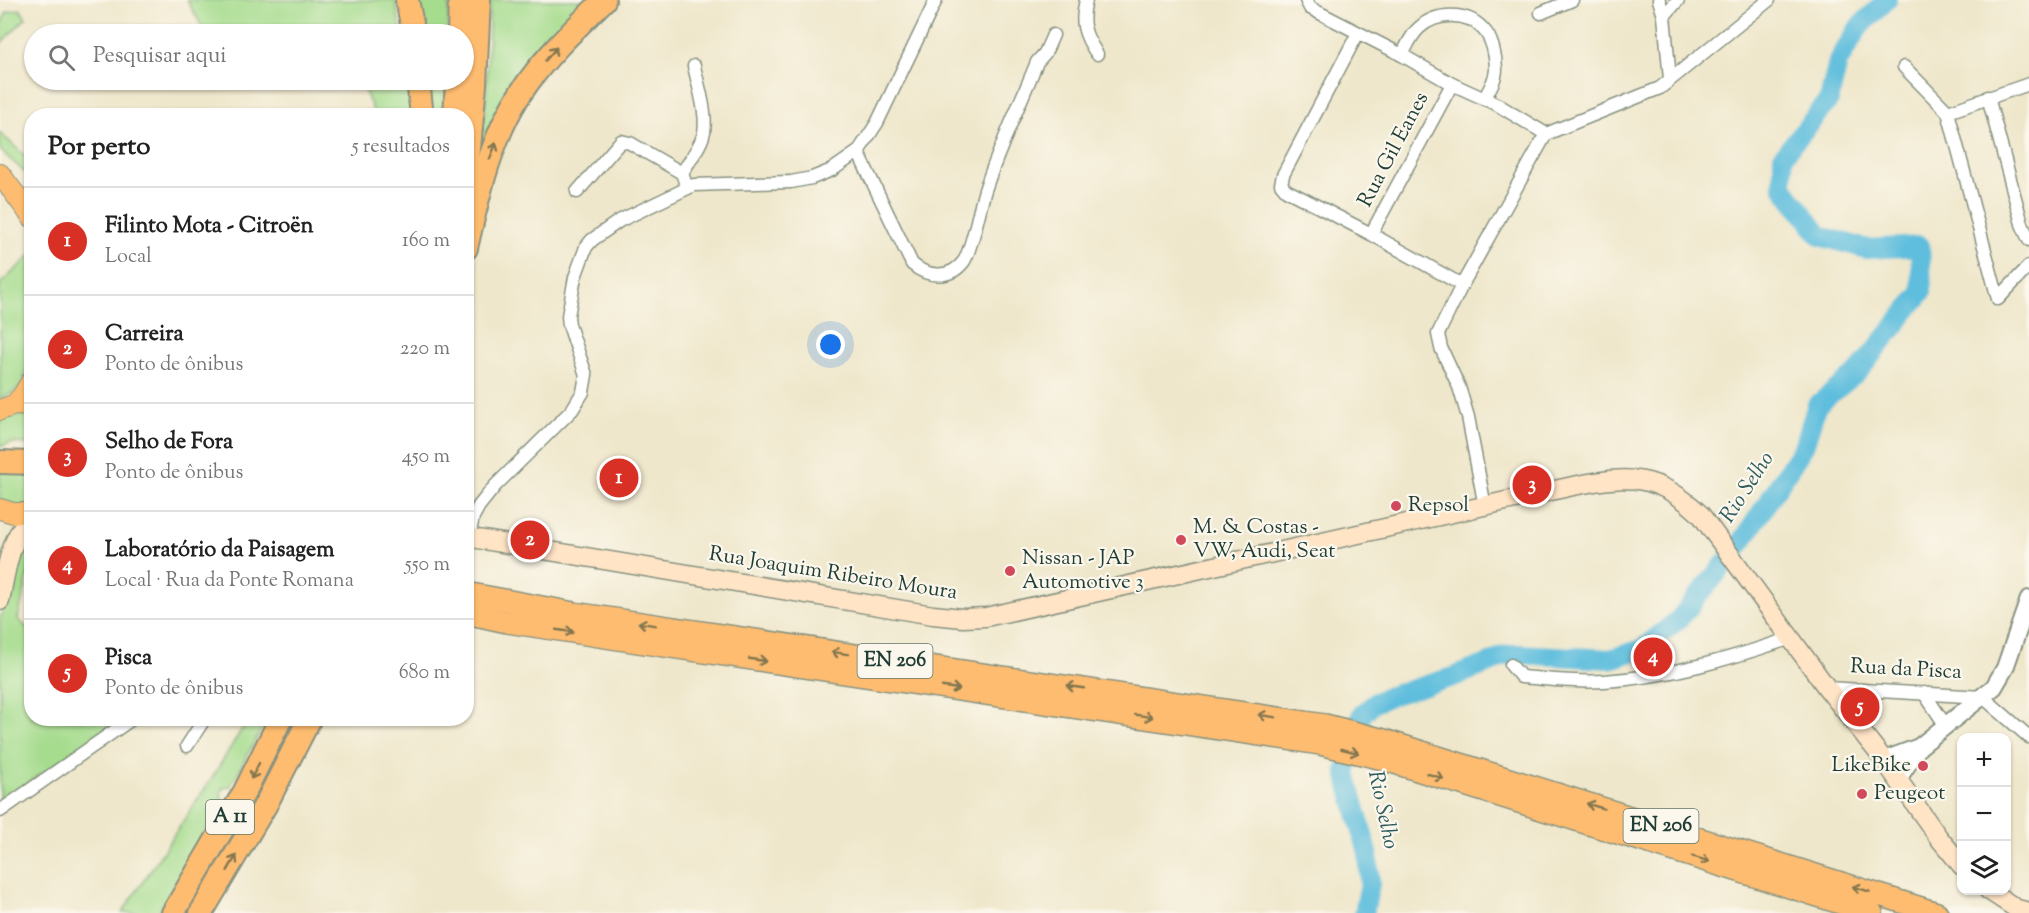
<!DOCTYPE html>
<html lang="pt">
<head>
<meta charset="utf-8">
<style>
	body { margin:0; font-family:"Sorts Mill Goudy",serif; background:#f6f6f6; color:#222 }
	.controls { position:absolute; right:18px; bottom:18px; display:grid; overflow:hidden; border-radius:12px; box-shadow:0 2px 4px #0004 }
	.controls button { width:54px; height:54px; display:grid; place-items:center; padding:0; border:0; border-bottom:2px solid #e0e0e0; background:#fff; color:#222; font:30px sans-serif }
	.you { position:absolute; left:831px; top:345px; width:21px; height:21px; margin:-15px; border:4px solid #fff; border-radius:50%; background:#1a73e8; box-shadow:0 0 0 9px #1a73e833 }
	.badge { display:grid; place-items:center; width:39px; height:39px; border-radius:50%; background:#d93025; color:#fff; font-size:20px; font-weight:700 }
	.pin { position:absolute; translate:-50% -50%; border:3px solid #fff; box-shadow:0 2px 6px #0006 }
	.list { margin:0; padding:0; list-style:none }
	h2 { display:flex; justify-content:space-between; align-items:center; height:78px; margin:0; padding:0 24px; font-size:26px }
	h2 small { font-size:20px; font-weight:400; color:#767676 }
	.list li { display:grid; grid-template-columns:39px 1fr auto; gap:18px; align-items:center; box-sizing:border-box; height:108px; padding:0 24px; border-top:2px solid #e0e0e0 }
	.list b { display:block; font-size:22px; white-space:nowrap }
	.list p { margin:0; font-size:20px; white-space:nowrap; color:#767676 }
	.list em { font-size:20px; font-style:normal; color:#767676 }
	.icon { flex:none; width:33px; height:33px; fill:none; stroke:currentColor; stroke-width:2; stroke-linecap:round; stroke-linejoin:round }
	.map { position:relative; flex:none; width:2029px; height:913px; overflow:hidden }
	.search { position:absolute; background:#fff; box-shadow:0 2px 4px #0004; left:24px; top:24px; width:450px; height:66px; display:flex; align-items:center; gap:15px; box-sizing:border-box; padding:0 21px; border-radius:33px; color:#767676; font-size:22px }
	.panel { position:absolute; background:#fff; box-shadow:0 2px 4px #0004; left:24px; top:108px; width:450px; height:618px; border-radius:24px }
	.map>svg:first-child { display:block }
	.green { fill:#a5dc8d; stroke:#628c60; stroke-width:1.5 }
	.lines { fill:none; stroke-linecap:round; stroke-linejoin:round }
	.stream { stroke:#5fbedd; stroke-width:3 }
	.river { stroke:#5fbedd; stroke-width:20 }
	.minor-casing { stroke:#879280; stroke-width:15 }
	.tertiary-casing { stroke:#879280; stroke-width:20 }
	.secondary-casing { stroke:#879280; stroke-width:21 }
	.primary-casing { stroke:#879280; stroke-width:22 }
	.trunk-casing { stroke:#879280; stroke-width:24 }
	.motorway-casing { stroke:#879280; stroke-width:26 }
	.minor { stroke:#fff; stroke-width:12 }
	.tertiary { stroke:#fff; stroke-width:16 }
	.secondary { stroke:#ffe4c6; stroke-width:18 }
	.primary { stroke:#febc70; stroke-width:20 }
	.trunk { stroke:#febc70; stroke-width:21 }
	.motorway { stroke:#febc70; stroke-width:22 }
	.oneway { stroke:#83764f }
	.poi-dot { fill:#d1495b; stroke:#fbf7ec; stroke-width:2 }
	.labels { text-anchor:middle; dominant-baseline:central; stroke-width:4.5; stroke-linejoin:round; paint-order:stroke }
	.shield { fill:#fbf7ec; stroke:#61756b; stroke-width:1.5 }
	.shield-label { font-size:20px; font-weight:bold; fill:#1f3d34 }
	.street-label { font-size:21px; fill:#1f3d34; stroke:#fbf7ec }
	.poi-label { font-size:21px; fill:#1f3d34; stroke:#fbf7ec; text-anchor:start }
	.water-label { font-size:22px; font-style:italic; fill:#2f5d5e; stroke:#fbf7ec }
</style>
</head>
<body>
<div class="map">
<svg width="2029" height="913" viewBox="0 0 2029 913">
	<rect width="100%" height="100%" fill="#fbf7ec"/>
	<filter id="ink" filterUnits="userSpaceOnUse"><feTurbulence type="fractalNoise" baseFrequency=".0167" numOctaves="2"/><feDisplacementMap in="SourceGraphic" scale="12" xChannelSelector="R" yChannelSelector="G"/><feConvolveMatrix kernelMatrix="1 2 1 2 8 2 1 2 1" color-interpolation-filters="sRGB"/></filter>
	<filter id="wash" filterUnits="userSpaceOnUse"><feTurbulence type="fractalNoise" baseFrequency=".008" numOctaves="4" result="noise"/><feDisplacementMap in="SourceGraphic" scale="24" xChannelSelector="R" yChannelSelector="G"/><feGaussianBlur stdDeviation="1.35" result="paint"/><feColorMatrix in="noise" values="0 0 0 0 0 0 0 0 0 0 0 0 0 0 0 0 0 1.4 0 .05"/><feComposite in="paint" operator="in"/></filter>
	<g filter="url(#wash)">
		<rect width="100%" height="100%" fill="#efe7cb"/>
		<g class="green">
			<polygon points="187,0 395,0 402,34 341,34 338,29 322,34 227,34 204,30"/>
			<polygon points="417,0 449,0 448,34 423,34"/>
			<polygon points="490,0 593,0 479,167 486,101"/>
			<polygon points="20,9 26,18 0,44 0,26 7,12"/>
			<polygon points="360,80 408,80 413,115 375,115"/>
			<polygon points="425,80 446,80 443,115 427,115"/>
			<polygon points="0,133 31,161 31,178 0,150"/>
			<path d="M31,255C31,287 37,359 20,386C15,393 7,395 0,399V284Z"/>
			<polygon points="26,414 31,416 31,444 10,443 0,447 0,421 6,418"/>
			<polygon points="0,468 31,469 31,504 19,506 0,500"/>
			<polygon points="31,527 31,562 18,619 31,632 32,718 122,719 0,802 0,620 17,548"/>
			<polygon points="248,719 267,719 230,787 223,788 221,793 222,801 158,913 122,913 212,778"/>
		</g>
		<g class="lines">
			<polyline class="stream" points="1364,912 1373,913"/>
			<polyline class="river" points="1364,913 1370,884 1368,853 1349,785 1346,771 1362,714 1374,703 1390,696 1453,677 1490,663 1503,656 1517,654 1610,659 1642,649 1679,619 1738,548 1804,446 1817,405 1858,372 1922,292 1920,246 1867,249 1820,236 1783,187 1783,156 1829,100 1838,62 1859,27 1887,0"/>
		</g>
	</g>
	<g filter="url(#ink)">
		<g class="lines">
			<g class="minor-casing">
				<g id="minor">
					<path d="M1086,0C1080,22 1084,35 1097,54"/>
					<polyline points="1306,0 1310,8 1402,55 1452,84 1498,105 1546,134"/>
					<polyline points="1659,0 1664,16 1670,79"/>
					<polyline points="1541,13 1572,0"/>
					<polyline points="1664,16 1678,0"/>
					<polyline points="1358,33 1283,175 1281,184 1286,190 1371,234 1462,285"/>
					<path d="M1402,55C1407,46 1411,35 1419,28C1436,12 1467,11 1483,29C1492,38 1496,56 1496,69C1496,79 1489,90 1484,99"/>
					<polyline points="1904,67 1948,112 1998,299 2029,266"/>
					<polyline points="1988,97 2022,224 2029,240"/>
					<polyline points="1948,112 2029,84"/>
					<polyline points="1546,134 1660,88 1769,0"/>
					<path d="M858,152L912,264C928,278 951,279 964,261C972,249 980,206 985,190C999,148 1020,104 1037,62L1045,53L1053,35"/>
					<path d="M682,173C689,161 699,149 703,136C709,118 698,85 694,66"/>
					<polyline points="577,192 621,141 630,143 682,173 687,188"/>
					<polyline points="1371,234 1452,84"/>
					<polyline points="1485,507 1468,417 1459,387 1441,348 1438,334 1462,285 1546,134"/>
					<polyline points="469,537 473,517 479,506 495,486 572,410 583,392 586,375 569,325 568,316 575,277 586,247 592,240 619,221 694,185 791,182 812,178 832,170 858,152 877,123 936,0"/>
					<path d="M1511,665L1521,677C1548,679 1577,683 1604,681C1668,677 1730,659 1791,638"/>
					<polyline points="1827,688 1983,697 2029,737"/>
					<polyline points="1924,693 1946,726"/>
					<polyline points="187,746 205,718"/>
					<polyline points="0,811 133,718"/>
				</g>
			</g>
			<g class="tertiary-casing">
				<g id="tertiary">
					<polyline points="1884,760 1919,747 1994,687 2005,668 2029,599"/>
					<polyline points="1898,779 1919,747"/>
				</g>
			</g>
			<g class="secondary-casing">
				<g id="secondary">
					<path d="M466,537L933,615L963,618L986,617L1573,486C1628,475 1658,473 1701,515L1827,688L1884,760L1939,838L1962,866"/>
					<path d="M0,601C5,577 10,532 32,518"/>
					<polyline points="1988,890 2017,909 2029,912"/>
				</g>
			</g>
			<g class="primary-casing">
				<g id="primary">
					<polyline points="0,174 32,217"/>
					<polyline points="14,405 23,395 32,380"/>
					<polyline points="0,410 14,405 32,406"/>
					<polyline points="0,509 13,513 32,513"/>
				</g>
			</g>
			<g class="trunk-casing">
				<g id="trunk">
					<polyline points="466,593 574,613 1325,725 1384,740 1937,913"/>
					<polyline points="466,613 507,622 664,646 1320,744 1379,758 1872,913"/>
				</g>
			</g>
			<g class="motorway-casing">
				<g id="motorway">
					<polyline points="407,0 414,34"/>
					<polyline points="459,34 460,0"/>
					<polyline points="418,80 422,116"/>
					<polyline points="455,116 457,80"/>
					<polyline points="466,180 475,85 479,0"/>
					<path d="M466,248C479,191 493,129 529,81C551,51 578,26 604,0"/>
					<polyline points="0,462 32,463"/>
					<polyline points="173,913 245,791 281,718"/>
					<polyline points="201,913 266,804 310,718"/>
				</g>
			</g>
			<use href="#minor" class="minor"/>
			<use href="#tertiary" class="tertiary"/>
			<use href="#secondary" class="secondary"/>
			<use href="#primary" class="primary"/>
			<use href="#trunk" class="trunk"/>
			<use href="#motorway" class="motorway"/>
		</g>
		<defs><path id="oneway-shaft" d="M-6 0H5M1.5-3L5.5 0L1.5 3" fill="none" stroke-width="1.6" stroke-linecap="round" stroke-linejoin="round" transform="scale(1.5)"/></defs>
		<g class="oneway">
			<use href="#oneway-shaft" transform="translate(551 54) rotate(-49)"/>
			<use href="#oneway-shaft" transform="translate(493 151) rotate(-69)"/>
			<use href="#oneway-shaft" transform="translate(647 624) rotate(-171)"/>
			<use href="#oneway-shaft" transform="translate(565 631) rotate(8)"/>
			<use href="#oneway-shaft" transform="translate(840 653) rotate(-171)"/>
			<use href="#oneway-shaft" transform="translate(758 660) rotate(8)"/>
			<use href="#oneway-shaft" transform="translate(1075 687) rotate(-172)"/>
			<use href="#oneway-shaft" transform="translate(951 688) rotate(8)"/>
			<use href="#oneway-shaft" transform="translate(1144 716) rotate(9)"/>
			<use href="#oneway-shaft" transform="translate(1267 716) rotate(-171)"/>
			<use href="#oneway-shaft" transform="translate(1350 751) rotate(14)"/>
			<use href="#oneway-shaft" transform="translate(255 771) rotate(117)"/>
			<use href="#oneway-shaft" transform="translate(1435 776) rotate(17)"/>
			<use href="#oneway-shaft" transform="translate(1595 806) rotate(-163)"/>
			<use href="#oneway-shaft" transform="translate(1701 859) rotate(17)"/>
			<use href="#oneway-shaft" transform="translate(232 863) rotate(-60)"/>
			<use href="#oneway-shaft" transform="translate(1861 889) rotate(-163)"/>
		</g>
	</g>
	<g class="poi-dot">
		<circle cx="1396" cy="506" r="6"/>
		<circle cx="1181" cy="540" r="6"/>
		<circle cx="1010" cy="571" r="6"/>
		<circle cx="1923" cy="766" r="6"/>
		<circle cx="1862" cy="794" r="6"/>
	</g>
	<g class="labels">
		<g class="shield">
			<rect x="857.5" y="644" width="75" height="34" rx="4.5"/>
			<rect x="206" y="800" width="48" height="34" rx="4.5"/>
			<rect x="1623.5" y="809" width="75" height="34" rx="4.5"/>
		</g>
		<g class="shield-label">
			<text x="895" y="661">EN 206</text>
			<text x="230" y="817">A 11</text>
			<text x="1661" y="826">EN 206</text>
		</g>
		<g class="street-label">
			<text transform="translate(1394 150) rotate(-62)">Rua Gil Eanes</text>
			<text transform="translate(833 574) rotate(9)">Rua Joaquim Ribeiro Moura</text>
			<text transform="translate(1906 670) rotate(3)">Rua da Pisca</text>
		</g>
		<g class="poi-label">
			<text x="1408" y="506">Repsol</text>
			<text x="1193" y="528">M. &amp; Costas -<tspan x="1193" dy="24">VW, Audi, Seat</tspan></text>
			<text x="1022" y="559">Nissan - JAP<tspan x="1022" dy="24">Automotive 3</tspan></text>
			<text x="1911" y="766" text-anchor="end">LikeBike</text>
			<text x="1874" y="794">Peugeot</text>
		</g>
		<g class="water-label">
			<text transform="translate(1748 488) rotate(-57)">Rio Selho</text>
			<text transform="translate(1382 810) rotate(78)">Rio Selho</text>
		</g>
	</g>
</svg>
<div class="controls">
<button>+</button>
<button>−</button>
<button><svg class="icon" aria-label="layers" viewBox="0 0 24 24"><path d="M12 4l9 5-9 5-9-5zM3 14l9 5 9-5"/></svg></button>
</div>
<div class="you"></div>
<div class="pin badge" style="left:619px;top:478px">1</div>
<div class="pin badge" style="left:530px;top:540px">2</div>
<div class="pin badge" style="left:1532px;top:485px">3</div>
<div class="pin badge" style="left:1653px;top:657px">4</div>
<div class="pin badge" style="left:1860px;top:707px">5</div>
<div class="search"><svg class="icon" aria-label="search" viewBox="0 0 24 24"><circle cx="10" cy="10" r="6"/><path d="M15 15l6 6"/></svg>Pesquisar aqui</div>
<section class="panel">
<h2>Por perto<small>5 resultados</small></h2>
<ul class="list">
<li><span class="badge">1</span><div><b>Filinto Mota - Citroën</b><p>Local</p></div><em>160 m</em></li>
<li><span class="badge">2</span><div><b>Carreira</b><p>Ponto de ônibus</p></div><em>220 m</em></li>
<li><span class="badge">3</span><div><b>Selho de Fora</b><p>Ponto de ônibus</p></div><em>450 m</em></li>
<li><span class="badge">4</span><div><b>Laboratório da Paisagem</b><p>Local · Rua da Ponte Romana</p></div><em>550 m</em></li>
<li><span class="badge">5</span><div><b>Pisca</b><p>Ponto de ônibus</p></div><em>680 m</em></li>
</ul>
</section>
</div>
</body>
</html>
